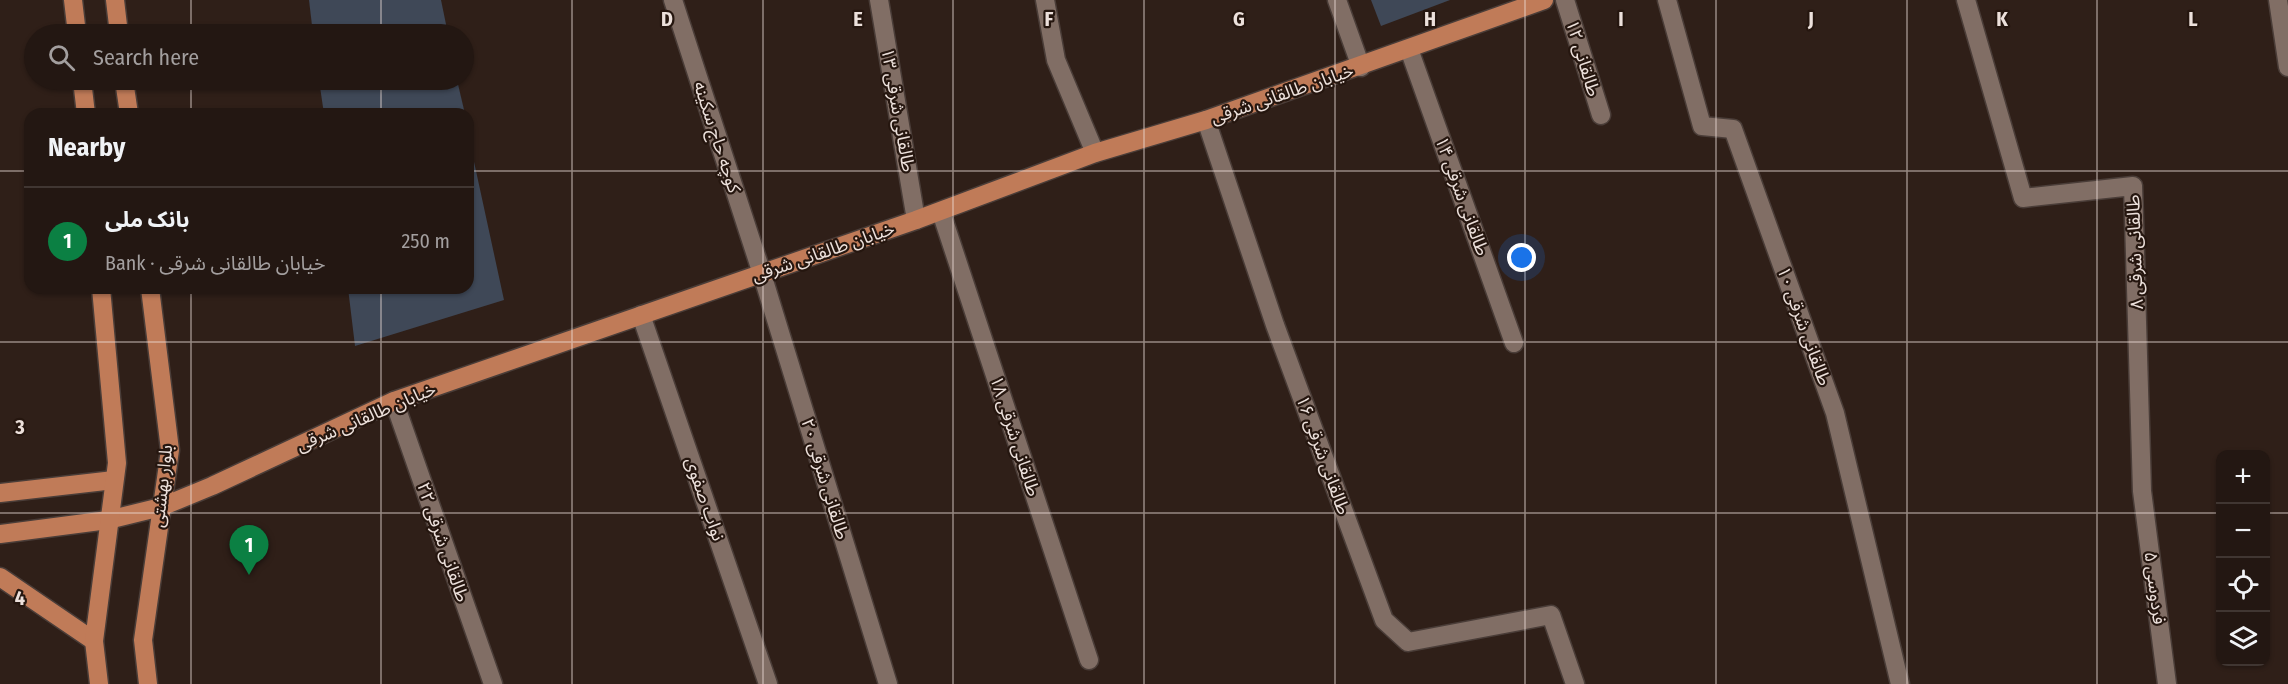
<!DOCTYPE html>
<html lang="en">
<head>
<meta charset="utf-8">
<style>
	body { margin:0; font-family:"Fira Sans Condensed","Noto Sans Arabic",sans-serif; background:#2b201b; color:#f1f3f6 }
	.controls { position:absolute; right:18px; bottom:18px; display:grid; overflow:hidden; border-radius:12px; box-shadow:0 2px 4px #0004 }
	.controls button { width:54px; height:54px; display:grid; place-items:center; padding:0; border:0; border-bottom:2px solid #403632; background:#231712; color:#f1f3f6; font:30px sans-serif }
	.you { position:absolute; left:1522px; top:258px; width:21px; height:21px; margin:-15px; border:4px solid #fff; border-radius:50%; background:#1a73e8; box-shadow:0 0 0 9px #1a73e833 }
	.badge { display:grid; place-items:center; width:39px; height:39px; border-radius:50%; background:#0b8043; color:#fff; font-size:20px; font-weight:700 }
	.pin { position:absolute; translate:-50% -50px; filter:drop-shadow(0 2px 3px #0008) }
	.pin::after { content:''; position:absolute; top:32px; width:21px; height:18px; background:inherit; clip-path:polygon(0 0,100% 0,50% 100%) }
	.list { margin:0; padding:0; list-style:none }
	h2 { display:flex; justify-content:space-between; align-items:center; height:78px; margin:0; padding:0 24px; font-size:26px }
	h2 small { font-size:20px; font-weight:400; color:#a39f9f }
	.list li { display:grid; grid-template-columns:39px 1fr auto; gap:18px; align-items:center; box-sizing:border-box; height:108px; padding:0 24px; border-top:2px solid #403632 }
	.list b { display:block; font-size:22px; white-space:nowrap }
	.list p { margin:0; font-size:20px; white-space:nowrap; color:#a39f9f }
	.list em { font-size:20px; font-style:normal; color:#a39f9f }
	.icon { flex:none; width:33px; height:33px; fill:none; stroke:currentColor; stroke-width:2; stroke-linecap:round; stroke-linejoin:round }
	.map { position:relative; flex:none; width:2288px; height:684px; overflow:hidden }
	.search { position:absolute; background:#231712; box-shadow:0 2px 4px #0004; left:24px; top:24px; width:450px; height:66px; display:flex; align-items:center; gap:15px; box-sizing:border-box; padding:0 21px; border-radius:33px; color:#a39f9f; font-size:22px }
	.panel { position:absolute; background:#231712; box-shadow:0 2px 4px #0004; left:24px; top:108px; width:450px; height:186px; border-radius:18px }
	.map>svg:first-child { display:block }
	.building { fill:#3f4857 }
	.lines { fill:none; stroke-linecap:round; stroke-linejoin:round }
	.minor-casing { stroke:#4a3d38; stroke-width:21 }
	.major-casing { stroke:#4a3d38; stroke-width:21 }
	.minor { stroke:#816e65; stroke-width:18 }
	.major { stroke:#c07b58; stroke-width:18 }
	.grid { fill:none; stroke:#ece0db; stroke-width:1.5; stroke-opacity:0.55 }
	.labels { text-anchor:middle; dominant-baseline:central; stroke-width:4.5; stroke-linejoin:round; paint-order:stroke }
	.street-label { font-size:18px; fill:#ece0db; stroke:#25160f }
	.grid-label { font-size:20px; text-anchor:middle; font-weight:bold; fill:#ece0db; stroke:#25160f; stroke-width:4.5; stroke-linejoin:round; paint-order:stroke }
</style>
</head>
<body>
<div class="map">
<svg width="2288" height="684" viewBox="0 0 2288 684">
	<rect width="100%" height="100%" fill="#2f1f18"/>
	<g class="building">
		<polygon points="309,0 441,0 448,34 313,34"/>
		<polygon points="1371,0 1450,0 1381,26"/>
		<polygon points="319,80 457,80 465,114 324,114"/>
		<polygon points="468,134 504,300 355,346 348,288 468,288"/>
	</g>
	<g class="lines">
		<g class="minor-casing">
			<g id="minor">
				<polyline points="673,0 762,274 888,684"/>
				<polyline points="879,0 916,220"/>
				<polyline points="1045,0 1056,60 1095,153"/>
				<polyline points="1337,0 1361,67"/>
				<polyline points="1565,0 1601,115"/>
				<polyline points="1667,0 1702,126 1733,129 1835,413 1900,684"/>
				<polyline points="1966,0 2023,198 2133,186 2142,491 2167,684"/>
				<polyline points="2278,0 2288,67"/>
				<polyline points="1409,49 1514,343"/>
				<polyline points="1206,120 1275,325 1384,620 1408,642 1551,615 1575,684"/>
				<polyline points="941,212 1089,660"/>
				<polyline points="641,315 768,684"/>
				<polyline points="394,401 493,684"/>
			</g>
		</g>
		<g class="major-casing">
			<g id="major">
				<polyline points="73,0 77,34"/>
				<polyline points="115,0 119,34"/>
				<polyline points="82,80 86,114"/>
				<polyline points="124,80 129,114"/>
				<polyline points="0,493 114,480"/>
				<polyline points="0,534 108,520 161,507 212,486 394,401 916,220 1095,153 1206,120 1544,0"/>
				<polyline points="0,577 94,641"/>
				<polyline points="99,684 94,641 117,463 101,288"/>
				<polyline points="148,684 143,640 170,450 150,288"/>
			</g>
		</g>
		<use href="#minor" class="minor"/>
		<use href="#major" class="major"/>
	</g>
	<path class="grid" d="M191,0V34M381,0V34M572,0V684M763,0V684M953,0V684M1144,0V684M1335,0V684M1525,0V684M1716,0V684M1907,0V684M2097,0V684M191,80V114M381,80V114M0,171H30M468,171H2288M191,288V684M381,288V684M0,342H2288M0,513H2220M2266,513H2288"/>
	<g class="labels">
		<g class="street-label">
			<text transform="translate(1583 58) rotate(73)">طالقانی ۱۲</text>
			<text transform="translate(1282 94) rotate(-19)">خیابان طالقانی شرقی</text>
			<text transform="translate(898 110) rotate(80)">طالقانی شرقی ۱۳</text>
			<text transform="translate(717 137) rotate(72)">کوچه حاج سکینه</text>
			<text transform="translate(1462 196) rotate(70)">طالقانی شرقی ۱۴</text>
			<text transform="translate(823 252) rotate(-19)">خیابان طالقانی شرقی</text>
			<text transform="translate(2135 252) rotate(-92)">طالقانی شرقی ۸</text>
			<text transform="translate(1804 326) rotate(70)">طالقانی شرقی ۱۰</text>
			<text transform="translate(366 417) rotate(-23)">خیابان طالقانی شرقی</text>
			<text transform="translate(1015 436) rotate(72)">طالقانی شرقی ۱۸</text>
			<text transform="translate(1323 455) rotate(70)">طالقانی شرقی ۱۶</text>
			<text transform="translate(825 479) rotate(73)">طالقانی شرقی ۲۰</text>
			<text transform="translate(162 486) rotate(-84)">بلوار بهشتی</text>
			<text transform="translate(705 499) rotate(71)">نواب صفوی</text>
			<text transform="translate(443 542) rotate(71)">طالقانی شرقی ۲۲</text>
			<text transform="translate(2155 588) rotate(83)">فردوسی ۵</text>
		</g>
	</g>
	<g class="grid-label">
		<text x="667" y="26">D</text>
		<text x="858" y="26">E</text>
		<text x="1049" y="26">F</text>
		<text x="1239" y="26">G</text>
		<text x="1430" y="26">H</text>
		<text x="1621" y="26">I</text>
		<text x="1811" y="26">J</text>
		<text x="2002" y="26">K</text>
		<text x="2193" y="26">L</text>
		<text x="20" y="434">3</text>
		<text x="20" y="605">4</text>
	</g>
</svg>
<div class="controls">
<button>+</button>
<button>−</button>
<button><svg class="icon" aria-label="locate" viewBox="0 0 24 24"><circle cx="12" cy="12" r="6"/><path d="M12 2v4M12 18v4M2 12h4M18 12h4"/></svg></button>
<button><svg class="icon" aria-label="layers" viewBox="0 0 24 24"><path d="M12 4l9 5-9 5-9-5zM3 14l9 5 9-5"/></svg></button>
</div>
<div class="you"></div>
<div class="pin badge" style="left:249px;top:575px">1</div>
<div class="search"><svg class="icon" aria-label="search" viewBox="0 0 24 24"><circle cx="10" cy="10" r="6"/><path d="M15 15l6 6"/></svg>Search here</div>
<section class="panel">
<h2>Nearby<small></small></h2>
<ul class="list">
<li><span class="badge">1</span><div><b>بانک ملی</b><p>Bank · خیابان طالقانی شرقی</p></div><em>250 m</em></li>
</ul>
</section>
</div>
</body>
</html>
